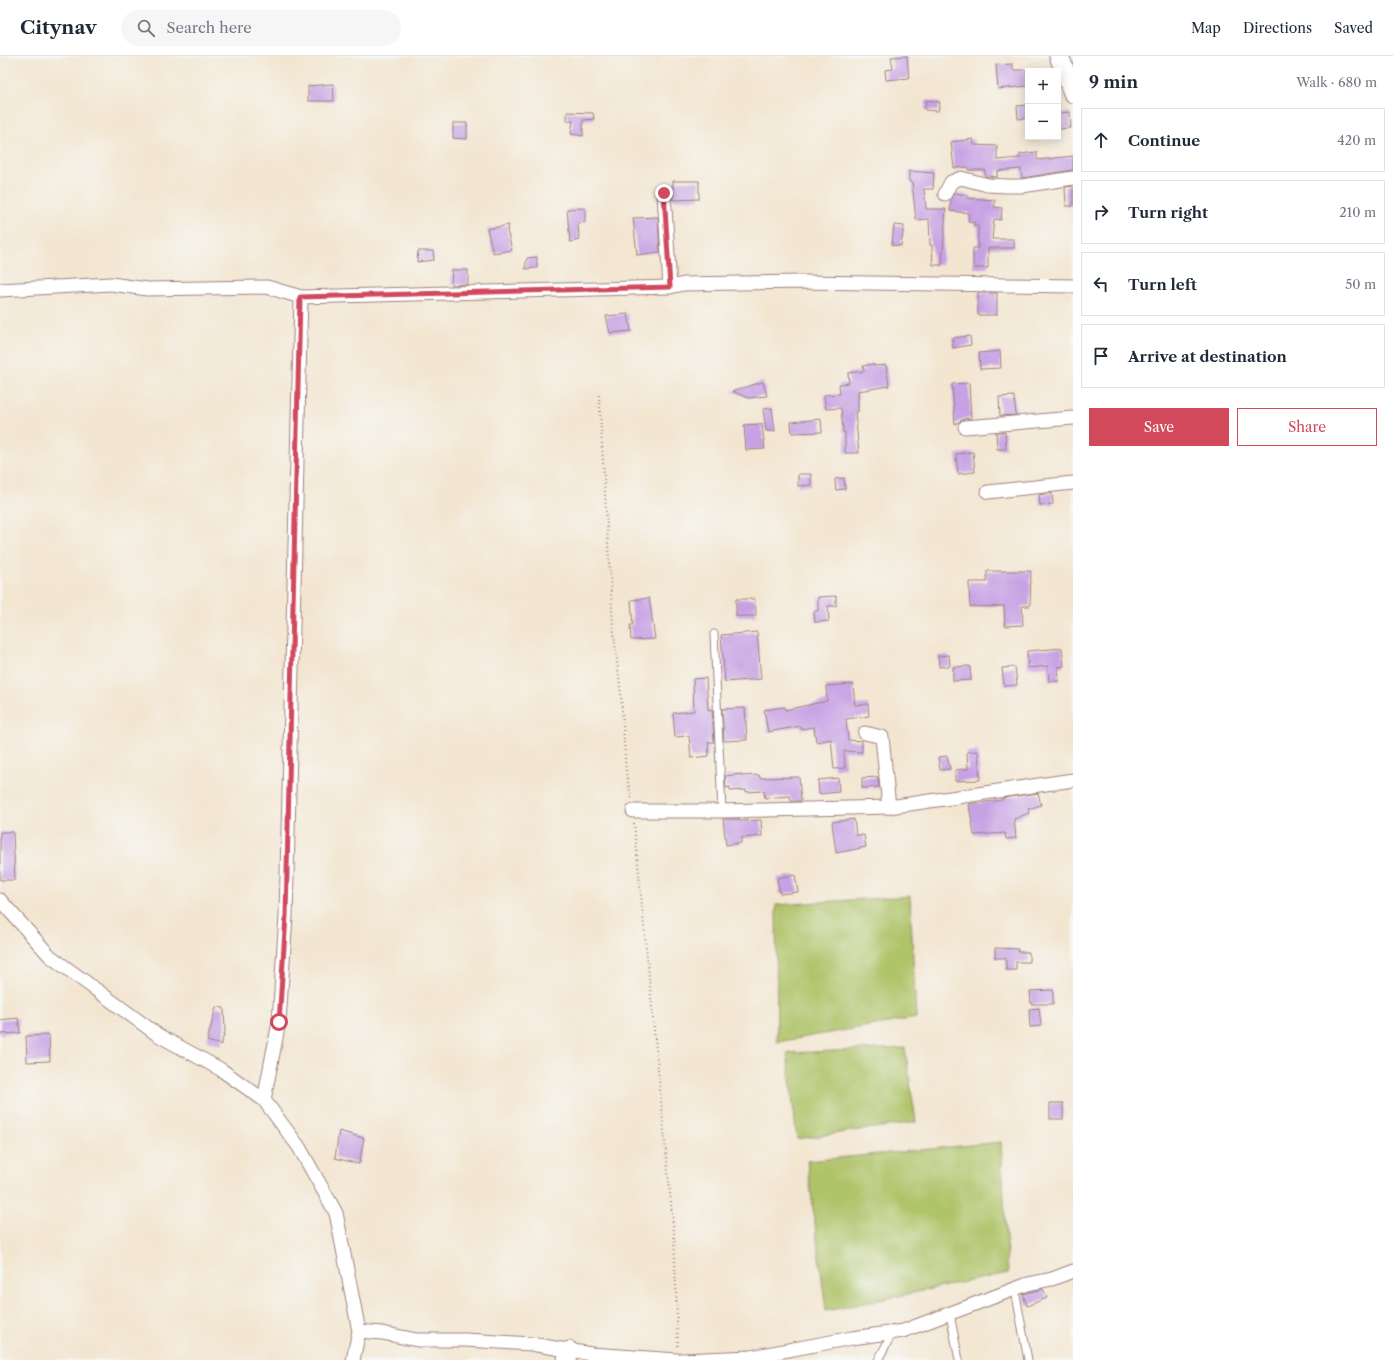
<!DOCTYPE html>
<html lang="en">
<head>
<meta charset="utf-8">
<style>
	body { margin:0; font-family:"Libre Caslon Text",serif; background:#f6f6f7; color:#1f2937 }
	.controls { position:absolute; right:12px; top:12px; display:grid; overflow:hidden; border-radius:0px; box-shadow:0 2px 10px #0003 }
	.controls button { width:36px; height:36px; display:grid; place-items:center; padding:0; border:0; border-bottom:1px solid #e0e1e3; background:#fff; color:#1f2937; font:20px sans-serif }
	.stop { position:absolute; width:12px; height:12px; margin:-9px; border:3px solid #d1495b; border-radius:50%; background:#fff }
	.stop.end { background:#d1495b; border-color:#fff; box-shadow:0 1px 4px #0008 }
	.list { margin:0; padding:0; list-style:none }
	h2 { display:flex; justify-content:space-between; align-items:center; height:52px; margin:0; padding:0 16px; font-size:17px }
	h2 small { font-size:13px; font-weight:400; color:#747a83 }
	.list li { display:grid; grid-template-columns:26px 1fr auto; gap:12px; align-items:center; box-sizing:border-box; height:64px; margin:0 8px 8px; padding:0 8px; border:1px solid #e0e1e3; border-radius:0px }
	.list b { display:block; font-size:15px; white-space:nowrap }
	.list em { font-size:13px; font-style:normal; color:#747a83 }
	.actions { display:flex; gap:8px; padding:12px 16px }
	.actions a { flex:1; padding:9px 0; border:1px solid #d1495b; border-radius:0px; text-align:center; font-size:14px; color:#d1495b }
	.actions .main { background:#d1495b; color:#fff }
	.icon { flex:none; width:22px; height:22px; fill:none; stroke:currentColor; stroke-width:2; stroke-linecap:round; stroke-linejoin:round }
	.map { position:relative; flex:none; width:1073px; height:1304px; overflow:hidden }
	header { display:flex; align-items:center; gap:24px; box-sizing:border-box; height:56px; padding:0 20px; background:#fff; border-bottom:1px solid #e0e1e3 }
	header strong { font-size:19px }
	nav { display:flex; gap:22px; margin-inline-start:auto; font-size:14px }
	.search { width:280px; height:36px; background:#f6f6f7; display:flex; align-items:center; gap:10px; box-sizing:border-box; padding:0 14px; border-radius:22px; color:#747a83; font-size:15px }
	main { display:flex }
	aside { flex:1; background:#fff }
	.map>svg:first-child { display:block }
	.green { fill:#afc368; stroke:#7c714a }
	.building { fill:#c7a1e4 }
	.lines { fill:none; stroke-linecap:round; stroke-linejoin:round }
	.lane-casing { stroke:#9e827e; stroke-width:9 }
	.street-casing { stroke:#9e827e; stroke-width:15 }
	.secondary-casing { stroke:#9e827e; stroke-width:21 }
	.path { stroke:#9e827e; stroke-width:2; stroke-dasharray:1 3; stroke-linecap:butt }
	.lane { stroke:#fff; stroke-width:7 }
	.street { stroke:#fff; stroke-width:13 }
	.secondary { stroke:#fff; stroke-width:19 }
	.route { stroke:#d1495b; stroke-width:5 }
</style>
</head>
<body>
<header>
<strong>Citynav</strong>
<div class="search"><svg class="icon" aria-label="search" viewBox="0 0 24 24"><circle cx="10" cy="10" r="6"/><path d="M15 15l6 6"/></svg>Search here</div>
<nav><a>Map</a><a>Directions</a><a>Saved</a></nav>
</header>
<main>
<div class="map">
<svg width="1073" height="1304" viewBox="0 0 1073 1304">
	<rect width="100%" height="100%" fill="#f6f6f2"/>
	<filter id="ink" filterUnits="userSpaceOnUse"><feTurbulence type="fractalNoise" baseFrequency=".025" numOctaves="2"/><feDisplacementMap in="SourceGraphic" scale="8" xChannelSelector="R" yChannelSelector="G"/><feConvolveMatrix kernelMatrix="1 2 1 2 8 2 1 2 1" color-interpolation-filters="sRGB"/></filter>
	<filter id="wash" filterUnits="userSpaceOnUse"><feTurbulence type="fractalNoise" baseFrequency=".012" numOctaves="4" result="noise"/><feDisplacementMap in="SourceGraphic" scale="16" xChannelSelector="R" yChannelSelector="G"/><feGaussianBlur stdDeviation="0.9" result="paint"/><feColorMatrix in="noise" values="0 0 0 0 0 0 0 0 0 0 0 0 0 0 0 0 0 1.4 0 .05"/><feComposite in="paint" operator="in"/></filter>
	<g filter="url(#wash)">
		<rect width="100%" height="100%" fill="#f3e6d1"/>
		<g class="green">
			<polygon points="910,840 916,962 777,986 776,849"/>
			<polygon points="905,992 916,1066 797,1083 787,997"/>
			<polygon points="1001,1086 1008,1217 826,1255 807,1105"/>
		</g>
		<g id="blocks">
			<g class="building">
				<polygon points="907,0 909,22 886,24 885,14 893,13 891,1"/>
				<polygon points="1013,8 1013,14 1028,14 1028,30 998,33 996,9"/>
				<polygon points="333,28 334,45 308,45 308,30"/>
				<polygon points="926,44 940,46 938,55 925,54"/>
				<polygon points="1028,49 1028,62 1018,63 1017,50"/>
				<polygon points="567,56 593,57 594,63 583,64 583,80 571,78 573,65 567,65"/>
				<polygon points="1070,56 1071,72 1058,73 1058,57"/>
				<polygon points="453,67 467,67 467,83 453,82"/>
				<polygon points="973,83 974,89 997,90 997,104 1020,102 1020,98 1037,96 1037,104 1073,100 1073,114 1022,122 1021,113 997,115 997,121 985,120 985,114 968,114 968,111 954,112 951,86"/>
				<polygon points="909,115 934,117 933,133 924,133 926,153 946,153 942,209 933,209 932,192 932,189 930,189 929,163 916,164 912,126 909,126"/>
				<polygon points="673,125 699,125 699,143 673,144"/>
				<polygon points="1073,130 1073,150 1066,150 1065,131"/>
				<polygon points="954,137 967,139 967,142 995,144 994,151 1002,152 1001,164 994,163 992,183 1014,183 1014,192 988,192 988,212 973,212 973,192 978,192 978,170 974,170 975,167 968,166 969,157 950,155 951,142"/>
				<polygon points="585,152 585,166 578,167 579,184 570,186 567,153"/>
				<polygon points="658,161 660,196 637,199 633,162"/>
				<polygon points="509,169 507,174 512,194 493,197 487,173"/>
				<polygon points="894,169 904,170 901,190 892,189"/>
				<polygon points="418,195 433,195 434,204 417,206"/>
				<polygon points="537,201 537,212 525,213 527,202"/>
				<polygon points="452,214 468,214 468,228 451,229"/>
				<rect x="978" y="237" width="19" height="22"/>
				<polygon points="628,258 631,275 610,277 606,260"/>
				<polygon points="970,280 971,289 953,292 952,282"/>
				<polygon points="1000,295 1001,312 980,313 979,297"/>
				<polygon points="873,308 874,310 886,309 889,330 858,335 858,356 855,356 859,397 845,397 845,376 843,376 841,352 826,353 824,339 840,338 839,328 849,327 848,317 864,315 863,310"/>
				<polygon points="763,326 767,340 748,342 732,335"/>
				<polygon points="969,327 971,362 964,363 955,368 952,328"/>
				<polygon points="1014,340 1016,359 1000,360 999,341"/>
				<polygon points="772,352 775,375 766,375 763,353"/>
				<polygon points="821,363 822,376 792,377 791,366"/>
				<polygon points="762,368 765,393 746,394 744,369"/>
				<polygon points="996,376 1005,376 1006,393 997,393"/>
				<polygon points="973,396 975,416 958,418 956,398"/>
				<polygon points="798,418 811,418 811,429 798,430"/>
				<polygon points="844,422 845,433 836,434 835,423"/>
				<polygon points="1052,437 1053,448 1040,449 1039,439"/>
				<polygon points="987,515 1031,515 1030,550 1022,550 1023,569 1005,570 1004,550 970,551 969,526 987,526"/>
				<polygon points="836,540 836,550 828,550 829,565 815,566 814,555 818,555 818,541"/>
				<polygon points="649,542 655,583 631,584 630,569 633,569 631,544"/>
				<polygon points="736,543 755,543 756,560 736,560"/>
				<polygon points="757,576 761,623 725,626 721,579"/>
				<polygon points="1062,592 1064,610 1058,611 1059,625 1049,625 1048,610 1028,612 1027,595"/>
				<polygon points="949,599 950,610 939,611 938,600"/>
				<polygon points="970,610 971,624 953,625 953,611"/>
				<polygon points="1015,611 1017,629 1004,630 1002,612"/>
				<polygon points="706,622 708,654 712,653 714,686 708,686 709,700 691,702 689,680 675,681 673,657 694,655 693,623"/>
				<polygon points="853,628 855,649 868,648 869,660 846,663 848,684 862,685 862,696 844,695 845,712 834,713 831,683 816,686 814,671 801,673 801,670 768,676 764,654 785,651 785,654 827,645 826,630"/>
				<polygon points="745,652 747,684 724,685 722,653"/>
				<polygon points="978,695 980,724 955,725 955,714 968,713 967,696"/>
				<polygon points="947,700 950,713 940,714 938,701"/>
				<polygon points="742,718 742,720 759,719 760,722 799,721 801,745 791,745 790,740 765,742 764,735 746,736 746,734 730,735 730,731 726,732 725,720"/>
				<polygon points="878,721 879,731 862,732 862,722"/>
				<polygon points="838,722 839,736 819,738 818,724"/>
				<polygon points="1038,737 1041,749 1028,753 1029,757 1014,763 1016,782 1006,783 1005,777 974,779 969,748 1002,744 1002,742"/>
				<polygon points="723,763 739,763 739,765 761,764 762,780 741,782 741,787 726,789"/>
				<polygon points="854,763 856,779 864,779 866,791 836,797 832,766"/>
				<polygon points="0,776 13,776 15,824 0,824"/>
				<polygon points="795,819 798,836 780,838 777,822"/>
				<polygon points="995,892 1018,893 1018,896 1029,896 1029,906 1016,906 1016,914 1006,914 1006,902 995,902"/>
				<polygon points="1053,934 1053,948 1031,948 1030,935"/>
				<polygon points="216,951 224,952 225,975 221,989 207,985"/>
				<polygon points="1039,952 1041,970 1030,971 1029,953"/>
				<polygon points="18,962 20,977 0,978 0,964"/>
				<polygon points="49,979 50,1005 27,1006 26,980"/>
				<rect x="1050" y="1047" width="13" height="16"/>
				<polygon points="339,1075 364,1082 359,1108 335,1102"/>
				<polygon points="1043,1233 1047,1242 1027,1250 1023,1238"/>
			</g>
		</g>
	</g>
	<g filter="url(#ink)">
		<use href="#blocks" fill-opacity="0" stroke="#9e827e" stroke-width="1"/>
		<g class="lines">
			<g class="lane-casing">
				<g id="lane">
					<polyline points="714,578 722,755"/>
					<polyline points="1015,1234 1028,1304"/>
					<polyline points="950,1258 959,1304"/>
					<polyline points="878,1304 893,1276"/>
				</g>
			</g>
			<g class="street-casing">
				<g id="street">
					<polyline points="664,137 670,231"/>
					<polyline points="945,138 951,126 961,122 988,129 1007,130 1022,130 1073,122"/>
					<polyline points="0,234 111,228 147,233 267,231 301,241 670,231 684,228 801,226 1073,230"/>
					<polyline points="965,371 1073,362"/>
					<polyline points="988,436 1073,427"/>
					<polyline points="865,677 882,681 889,751"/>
					<polyline points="633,755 722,755 889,751 1073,724"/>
					<polyline points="0,844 50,900 158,979 220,1013 264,1044 299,1091 336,1157 359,1275"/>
					<polyline points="264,1044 279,966 286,860 301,241"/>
					<polyline points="353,1304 359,1275 382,1277 417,1284 465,1284 531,1288 591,1298 677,1304"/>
					<polyline points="681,1304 751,1301 852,1282 903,1275 1028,1228 1052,1223 1073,1215"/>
				</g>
			</g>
			<g class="secondary-casing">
				<g id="secondary">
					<polyline points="1059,0 1073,37"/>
					<polyline points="567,1304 569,1295"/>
				</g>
			</g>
			<g class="path">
				<polyline points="599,339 613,570 621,638 626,717 632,744"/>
				<polyline points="634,767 674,1178 678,1292"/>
			</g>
			<use href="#lane" class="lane"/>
			<use href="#street" class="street"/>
			<use href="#secondary" class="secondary"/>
		</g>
	</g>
	<g class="lines" filter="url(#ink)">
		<polyline class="route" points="279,966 286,860 300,241 670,231 664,137"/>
	</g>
</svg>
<div class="controls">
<button>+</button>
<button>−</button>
</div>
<div class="stop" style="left:279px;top:966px"></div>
<div class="stop end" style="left:664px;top:137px"></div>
</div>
<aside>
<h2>9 min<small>Walk · 680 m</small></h2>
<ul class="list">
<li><svg class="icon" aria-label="ahead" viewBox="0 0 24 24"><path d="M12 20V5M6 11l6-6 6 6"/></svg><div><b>Continue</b></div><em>420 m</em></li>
<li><svg class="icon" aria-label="right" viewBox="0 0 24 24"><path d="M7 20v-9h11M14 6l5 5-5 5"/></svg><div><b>Turn right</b></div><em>210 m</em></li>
<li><svg class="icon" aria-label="left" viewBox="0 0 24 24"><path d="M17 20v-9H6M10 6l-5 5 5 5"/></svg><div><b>Turn left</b></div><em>50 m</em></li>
<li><svg class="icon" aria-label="arrive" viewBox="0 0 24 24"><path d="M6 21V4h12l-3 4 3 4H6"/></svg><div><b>Arrive at destination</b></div></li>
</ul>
<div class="actions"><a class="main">Save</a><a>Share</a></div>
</aside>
</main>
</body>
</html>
